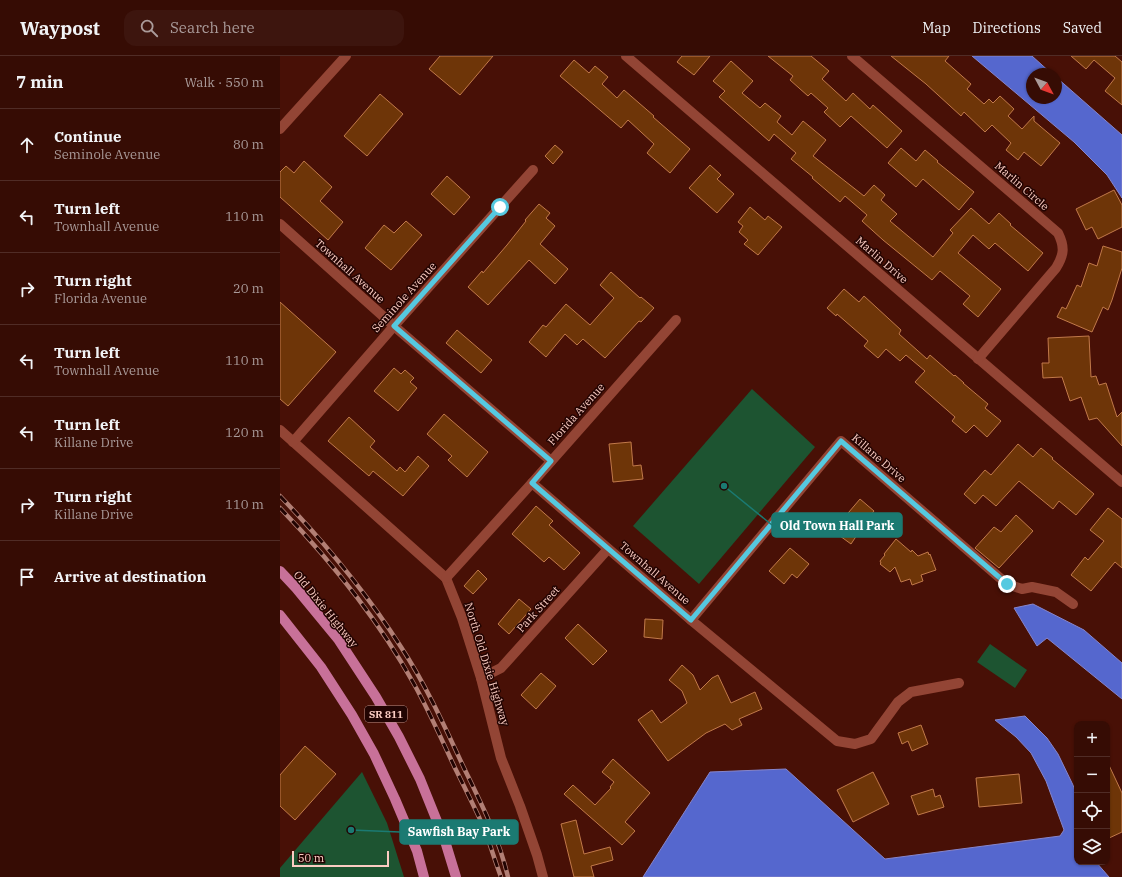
<!DOCTYPE html>
<html lang="en">
<head>
<meta charset="utf-8">
<style>
	body { margin:0; font-family:"IBM Plex Serif",serif; background:#3d150e; color:#f1f3f6 }
	.controls { position:absolute; right:12px; bottom:12px; display:grid; overflow:hidden; border-radius:8px; box-shadow:0 1px 3px #0004 }
	.controls button { width:36px; height:36px; display:grid; place-items:center; padding:0; border:0; border-bottom:1px solid #502c26; background:#360c04; color:#f1f3f6; font:20px sans-serif }
	.compass { position:absolute; left:746px; top:12px; width:36px; height:36px; border-radius:50%; background:#360c04; box-shadow:0 1px 3px #0004; rotate:131deg }
	.scale { position:absolute; left:12px; bottom:10px; width:97px; box-sizing:border-box; padding-left:4px; border:2px solid #fbccc2; border-top:0; font-size:11px; line-height:14px; white-space:nowrap; color:#fbccc2; -webkit-text-stroke:3px #220402; paint-order:stroke }
	.stop { position:absolute; width:12px; height:12px; margin:-9px; border:3px solid #56c9e0; border-radius:50%; background:#fff }
	.stop.end { background:#56c9e0; border-color:#fff; box-shadow:0 1px 4px #0008 }
	.list { margin:0; padding:0; list-style:none }
	h2 { display:flex; justify-content:space-between; align-items:center; height:52px; margin:0; padding:0 16px; font-size:17px }
	h2 small { font-size:13px; font-weight:400; color:#aa9b9a }
	.list li { display:grid; grid-template-columns:26px 1fr auto; gap:12px; align-items:center; box-sizing:border-box; height:72px; padding:0 16px; border-top:1px solid #502c26 }
	.list b { display:block; font-size:15px; white-space:nowrap }
	.list p { margin:0; font-size:13px; white-space:nowrap; color:#aa9b9a }
	.list em { font-size:13px; font-style:normal; color:#aa9b9a }
	.icon { flex:none; width:22px; height:22px; fill:none; stroke:currentColor; stroke-width:2; stroke-linecap:round; stroke-linejoin:round }
	.map { position:relative; flex:none; width:842px; height:821px; overflow:hidden }
	header { display:flex; align-items:center; gap:24px; box-sizing:border-box; height:56px; padding:0 20px; background:#360c04; border-bottom:1px solid #502c26 }
	header strong { font-size:19px }
	nav { display:flex; gap:22px; margin-inline-start:auto; font-size:14px }
	.search { width:280px; height:36px; background:#3d150e; display:flex; align-items:center; gap:10px; box-sizing:border-box; padding:0 14px; border-radius:12px; color:#aa9b9a; font-size:15px }
	main { display:flex }
	aside { flex:1; background:#360c04 }
	.map>svg:first-child { display:block }
	.green { fill:#1d5431 }
	.water { fill:#5567ce; stroke:#8785ca }
	.building { fill:#6e3508; stroke:#c1794a }
	.lines { fill:none; stroke-linecap:round; stroke-linejoin:round }
	.minor { stroke:#934535; stroke-width:10 }
	.tertiary { stroke:#934535; stroke-width:10 }
	.primary { stroke:#c87199; stroke-width:10 }
	.rail-casing { stroke:#b27f75; stroke-width:4.5 }
	.rail { stroke:#220402; stroke-width:3; stroke-dasharray:9; stroke-linecap:butt }
	.route { stroke:#56c9e0; stroke-width:5 }
	.labels { text-anchor:middle; dominant-baseline:central; stroke-width:3; stroke-linejoin:round; paint-order:stroke }
	.shield { fill:#220402; stroke:#ba9088; stroke-width:1 }
	.shield-label { font-size:10px; font-weight:bold; fill:#fbccc2 }
	.street-label { font-size:11px; fill:#fbccc2; stroke:#220402 }
	.leader { fill:none; stroke:#1b7a72; stroke-width:1.5 }
	.callout-dot { fill:#1b7a72; stroke:#220402; stroke-width:1.5 }
	.callout { fill:#1b7a72; stroke:#1b7a72; stroke-width:1.5 }
	.callout-label { font-size:12px; text-anchor:middle; font-weight:bold; fill:#fff }
</style>
</head>
<body>
<header>
<strong>Waypost</strong>
<div class="search"><svg class="icon" aria-label="search" viewBox="0 0 24 24"><circle cx="10" cy="10" r="6"/><path d="M15 15l6 6"/></svg>Search here</div>
<nav><a>Map</a><a>Directions</a><a>Saved</a></nav>
</header>
<main>
<aside>
<h2>7 min<small>Walk · 550 m</small></h2>
<ul class="list">
<li><svg class="icon" aria-label="ahead" viewBox="0 0 24 24"><path d="M12 20V5M6 11l6-6 6 6"/></svg><div><b>Continue</b><p>Seminole Avenue</p></div><em>80 m</em></li>
<li><svg class="icon" aria-label="left" viewBox="0 0 24 24"><path d="M17 20v-9H6M10 6l-5 5 5 5"/></svg><div><b>Turn left</b><p>Townhall Avenue</p></div><em>110 m</em></li>
<li><svg class="icon" aria-label="right" viewBox="0 0 24 24"><path d="M7 20v-9h11M14 6l5 5-5 5"/></svg><div><b>Turn right</b><p>Florida Avenue</p></div><em>20 m</em></li>
<li><svg class="icon" aria-label="left" viewBox="0 0 24 24"><path d="M17 20v-9H6M10 6l-5 5 5 5"/></svg><div><b>Turn left</b><p>Townhall Avenue</p></div><em>110 m</em></li>
<li><svg class="icon" aria-label="left" viewBox="0 0 24 24"><path d="M17 20v-9H6M10 6l-5 5 5 5"/></svg><div><b>Turn left</b><p>Killane Drive</p></div><em>120 m</em></li>
<li><svg class="icon" aria-label="right" viewBox="0 0 24 24"><path d="M7 20v-9h11M14 6l5 5-5 5"/></svg><div><b>Turn right</b><p>Killane Drive</p></div><em>110 m</em></li>
<li><svg class="icon" aria-label="arrive" viewBox="0 0 24 24"><path d="M6 21V4h12l-3 4 3 4H6"/></svg><div><b>Arrive at destination</b></div></li>
</ul>
</aside>
<div class="map">
<svg width="842" height="821" viewBox="0 0 842 821">
	<rect width="100%" height="100%" fill="#481006"/>
	<g class="green">
		<polygon points="472,333 535,391 419,528 353,470"/>
		<polygon points="710,588 747,614 735,632 697,606"/>
		<polygon points="82,716 107,767 124,821 0,821 0,812"/>
	</g>
	<g class="water">
		<polygon points="692,0 752,0 772,18 752,18 752,42 776,42 776,21 842,79 842,142 827,119 794,86"/>
		<polygon points="753,548 804,574 842,607 842,643 767,582 757,590 734,552"/>
		<polygon points="745,660 767,682 778,698 793,729 797,741 797,806 816,806 829,821 363,821 430,716 506,713 605,803 780,780 784,774 766,725 751,697 736,681 715,664"/>
	</g>
	<g class="building">
		<polygon points="160,0 213,0 180,39 149,13"/>
		<polygon points="402,0 430,0 414,19 397,6"/>
		<polygon points="488,0 531,0 549,15 542,23 566,45 573,37 590,53 593,49 622,75 607,92 571,60 560,71 544,56 548,52 531,37 528,40 510,24 513,20"/>
		<polygon points="611,0 669,0 665,5 691,28 687,33 704,48 709,43 713,47 720,40 734,53 728,60 742,73 754,60 754,65 780,87 761,110 744,96 738,104 726,94 731,87 712,69 705,76 684,56 681,60 646,28"/>
		<polygon points="791,0 835,0 842,6 842,49 825,35 835,22 814,4 806,13"/>
		<polygon points="294,4 309,17 315,10 328,21 322,28 337,42 344,34 374,60 373,61 410,93 390,117 367,97 374,88 348,64 341,72 280,20"/>
		<polygon points="451,5 473,25 462,37 480,52 485,47 501,60 497,66 512,79 523,65 546,84 533,100 584,140 594,129 605,139 601,144 617,158 610,165 653,201 673,177 670,174 691,152 709,168 719,157 731,168 730,169 763,197 748,215 715,187 709,193 693,179 678,197 721,233 698,261 683,248 690,240 660,215 652,224 603,184 582,165 587,159 565,140 560,146 532,122 533,121 511,103 516,97 494,78 489,85 439,41 445,35 433,25"/>
		<polygon points="100,38 123,58 87,100 64,80"/>
		<polygon points="275,89 283,96 273,108 265,100"/>
		<polygon points="621,92 636,105 645,94 658,105 657,106 694,136 679,154 643,123 636,131 608,107"/>
		<polygon points="24,105 52,131 40,145 63,166 48,184 0,141 0,116 6,110 14,117"/>
		<polygon points="430,109 441,119 437,123 454,138 437,157 409,132"/>
		<polygon points="167,120 190,141 174,159 151,138"/>
		<polygon points="834,134 842,149 842,171 818,183 812,171 806,174 796,153"/>
		<polygon points="259,148 270,157 266,162 275,170 260,188 288,213 275,228 249,204 208,249 188,231 202,215 203,217 227,189 246,165 245,164"/>
		<polygon points="470,151 485,164 488,160 502,171 478,199 464,188 468,184 459,176 463,170 458,166"/>
		<polygon points="126,165 142,179 111,214 85,192 104,169 114,177"/>
		<polygon points="823,190 842,196 842,212 832,244 828,254 823,251 812,276 777,261 782,251 786,253 797,229 801,231 809,207 817,210"/>
		<polygon points="331,216 360,242 361,241 374,252 361,266 359,265 325,302 303,283 297,289 285,278 266,301 249,286 263,269 266,271 286,248 310,269 334,242 320,229"/>
		<polygon points="564,233 579,246 584,240 621,274 619,278 647,303 650,299 674,320 675,319 684,327 683,327 708,348 705,352 721,365 707,381 694,369 686,377 672,365 675,361 635,326 645,315 626,299 620,305 606,293 598,302 584,290 588,285 557,258 556,260 547,252"/>
		<polygon points="0,246 56,296 8,350 0,343"/>
		<polygon points="177,274 212,304 201,317 166,287"/>
		<polygon points="809,280 811,321 816,320 819,329 826,327 837,361 842,356 842,390 817,362 809,364 801,341 790,345 782,321 763,322 762,307 769,307 768,282"/>
		<polygon points="114,312 121,318 125,314 134,322 130,326 137,332 118,355 94,335"/>
		<polygon points="164,358 208,396 187,421 168,404 172,400 147,378"/>
		<polygon points="69,361 95,385 90,391 117,415 120,411 125,416 138,400 149,410 123,440 93,415 89,420 48,385"/>
		<polygon points="351,386 353,410 361,409 363,423 333,426 329,388"/>
		<polygon points="738,388 753,401 761,392 773,402 772,403 814,438 796,459 779,445 773,453 739,425 716,450 703,439 695,448 684,438 705,414 711,419"/>
		<polygon points="580,443 594,455 578,475 579,476 571,488 560,480 569,467 563,463"/>
		<polygon points="256,450 273,465 269,469 300,497 284,514 269,501 264,506 232,478"/>
		<polygon points="828,452 842,463 842,512 835,506 811,535 791,519 805,501 808,504 824,485 810,474"/>
		<polygon points="736,459 753,475 719,512 695,492 714,471 721,476"/>
		<polygon points="616,483 631,496 632,494 638,500 648,496 649,499 650,498 656,514 641,519 643,525 632,529 630,523 621,526 615,511 610,516 600,508 601,507 600,505 605,499 604,498"/>
		<polygon points="510,492 529,508 517,522 512,518 504,528 489,515"/>
		<polygon points="198,514 207,523 193,538 184,530"/>
		<polygon points="239,543 251,553 229,578 218,568"/>
		<polygon points="365,563 383,564 382,583 364,581"/>
		<polygon points="298,568 327,595 313,609 285,582"/>
		<polygon points="402,609 413,619 420,634 432,622 438,619 451,647 475,636 482,653 459,663 462,669 452,674 445,668 426,677 388,705 358,664 372,654 381,667 407,647 402,635 389,624"/>
		<polygon points="261,617 276,630 256,653 241,639"/>
		<polygon points="641,669 648,688 632,695 628,685 622,688 618,677"/>
		<polygon points="25,690 56,718 15,764 0,750 0,719"/>
		<polygon points="333,703 370,737 345,766 355,775 342,789 284,738 293,729 315,749 331,732 330,731 334,726 322,716"/>
		<polygon points="827,705 842,737 842,776 827,783"/>
		<polygon points="593,716 609,748 573,766 557,734"/>
		<polygon points="739,718 742,747 699,751 696,722"/>
		<polygon points="653,733 655,741 660,739 664,751 638,759 631,740"/>
		<polygon points="296,764 304,798 330,791 333,804 311,810 314,821 294,821 281,768"/>
	</g>
	<g class="lines">
		<g class="minor">
			<polyline points="346,0 842,426"/>
			<path d="M572,0L778,177C785,191 784,199 776,212L698,303"/>
			<polyline points="0,168 114,270 271,405"/>
			<polyline points="0,374 166,522 182,562 201,622 221,702 240,750 257,799 263,821"/>
			<polyline points="13,386 114,270 253,114"/>
			<polyline points="252,427 411,564 557,685 575,688 591,683 618,646 631,636 679,627"/>
			<polyline points="166,522 252,427 396,264"/>
			<polyline points="411,564 561,385 727,528 742,533 752,531 776,536 793,548"/>
			<polyline points="201,622 221,612 328,493"/>
		</g>
		<polyline class="tertiary" points="0,73 66,0"/>
		<g class="primary">
			<polyline points="0,515 16,532 58,583 96,641 119,681 140,723 165,785 176,821"/>
			<polyline points="0,559 41,611 72,659 94,698 115,743 137,795 144,821"/>
		</g>
		<g class="rail-casing">
			<g id="rail">
				<path d="M0,440C45,487 86,536 121,591C146,629 165,671 184,712C201,747 219,782 228,821"/>
				<path d="M0,452C51,505 98,563 134,628C149,655 162,684 175,712C185,732 195,752 204,772C210,788 215,805 221,821"/>
			</g>
		</g>
		<use href="#rail" class="rail"/>
	</g>
	<g class="lines">
		<polyline class="route" points="220,151 114,270 271,405 252,427 411,564 561,385 727,528"/>
	</g>
	<g class="labels">
		<rect class="shield" x="85" y="650" width="42" height="16" rx="3"/>
		<g class="shield-label">
			<text x="106" y="658">SR 811</text>
		</g>
		<g class="street-label">
			<text transform="translate(742 130) rotate(41)">Marlin Circle</text>
			<text transform="translate(602 204) rotate(41)">Marlin Drive</text>
			<text transform="translate(70 215) rotate(42)">Townhall Avenue</text>
			<text transform="translate(124 241) rotate(-48)">Seminole Avenue</text>
			<text transform="translate(296 358) rotate(-48)">Florida Avenue</text>
			<text transform="translate(599 402) rotate(41)">Killane Drive</text>
			<text transform="translate(375 517) rotate(41)">Townhall Avenue</text>
			<text transform="translate(46 553) rotate(51)">Old Dixie Highway</text>
			<text transform="translate(258 553) rotate(-48)">Park Street</text>
			<text transform="translate(207 608) rotate(73)">North Old Dixie Highway</text>
		</g>
	</g>
	<path class="leader" d="M444 430L492 469M71 774L120 776"/>
	<g class="callout-dot">
		<circle cx="444" cy="430" r="4"/>
		<circle cx="71" cy="774" r="4"/>
	</g>
	<g class="callout">
		<rect x="492" y="457" width="130" height="24" rx="4"/>
		<rect x="120" y="764" width="118" height="24" rx="4"/>
	</g>
	<g class="callout-label">
		<text x="557" y="474">Old Town Hall Park</text>
		<text x="179" y="780">Sawfish Bay Park</text>
	</g>
</svg>
<div class="controls">
<button>+</button>
<button>−</button>
<button><svg class="icon" aria-label="locate" viewBox="0 0 24 24"><circle cx="12" cy="12" r="6"/><path d="M12 2v4M12 18v4M2 12h4M18 12h4"/></svg></button>
<button><svg class="icon" aria-label="layers" viewBox="0 0 24 24"><path d="M12 4l9 5-9 5-9-5zM3 14l9 5 9-5"/></svg></button>
</div>
<svg class="compass" viewBox="-18 -18 36 36"><path d="M0-13l5 13h-10z" fill="#e53935"/><path d="M0 13l5-13h-10z" fill="#aa9b9a"/></svg>
<div class="scale">50 m</div>
<div class="stop" style="left:220px;top:151px"></div>
<div class="stop end" style="left:727px;top:528px"></div>
</div>
</main>
</body>
</html>
